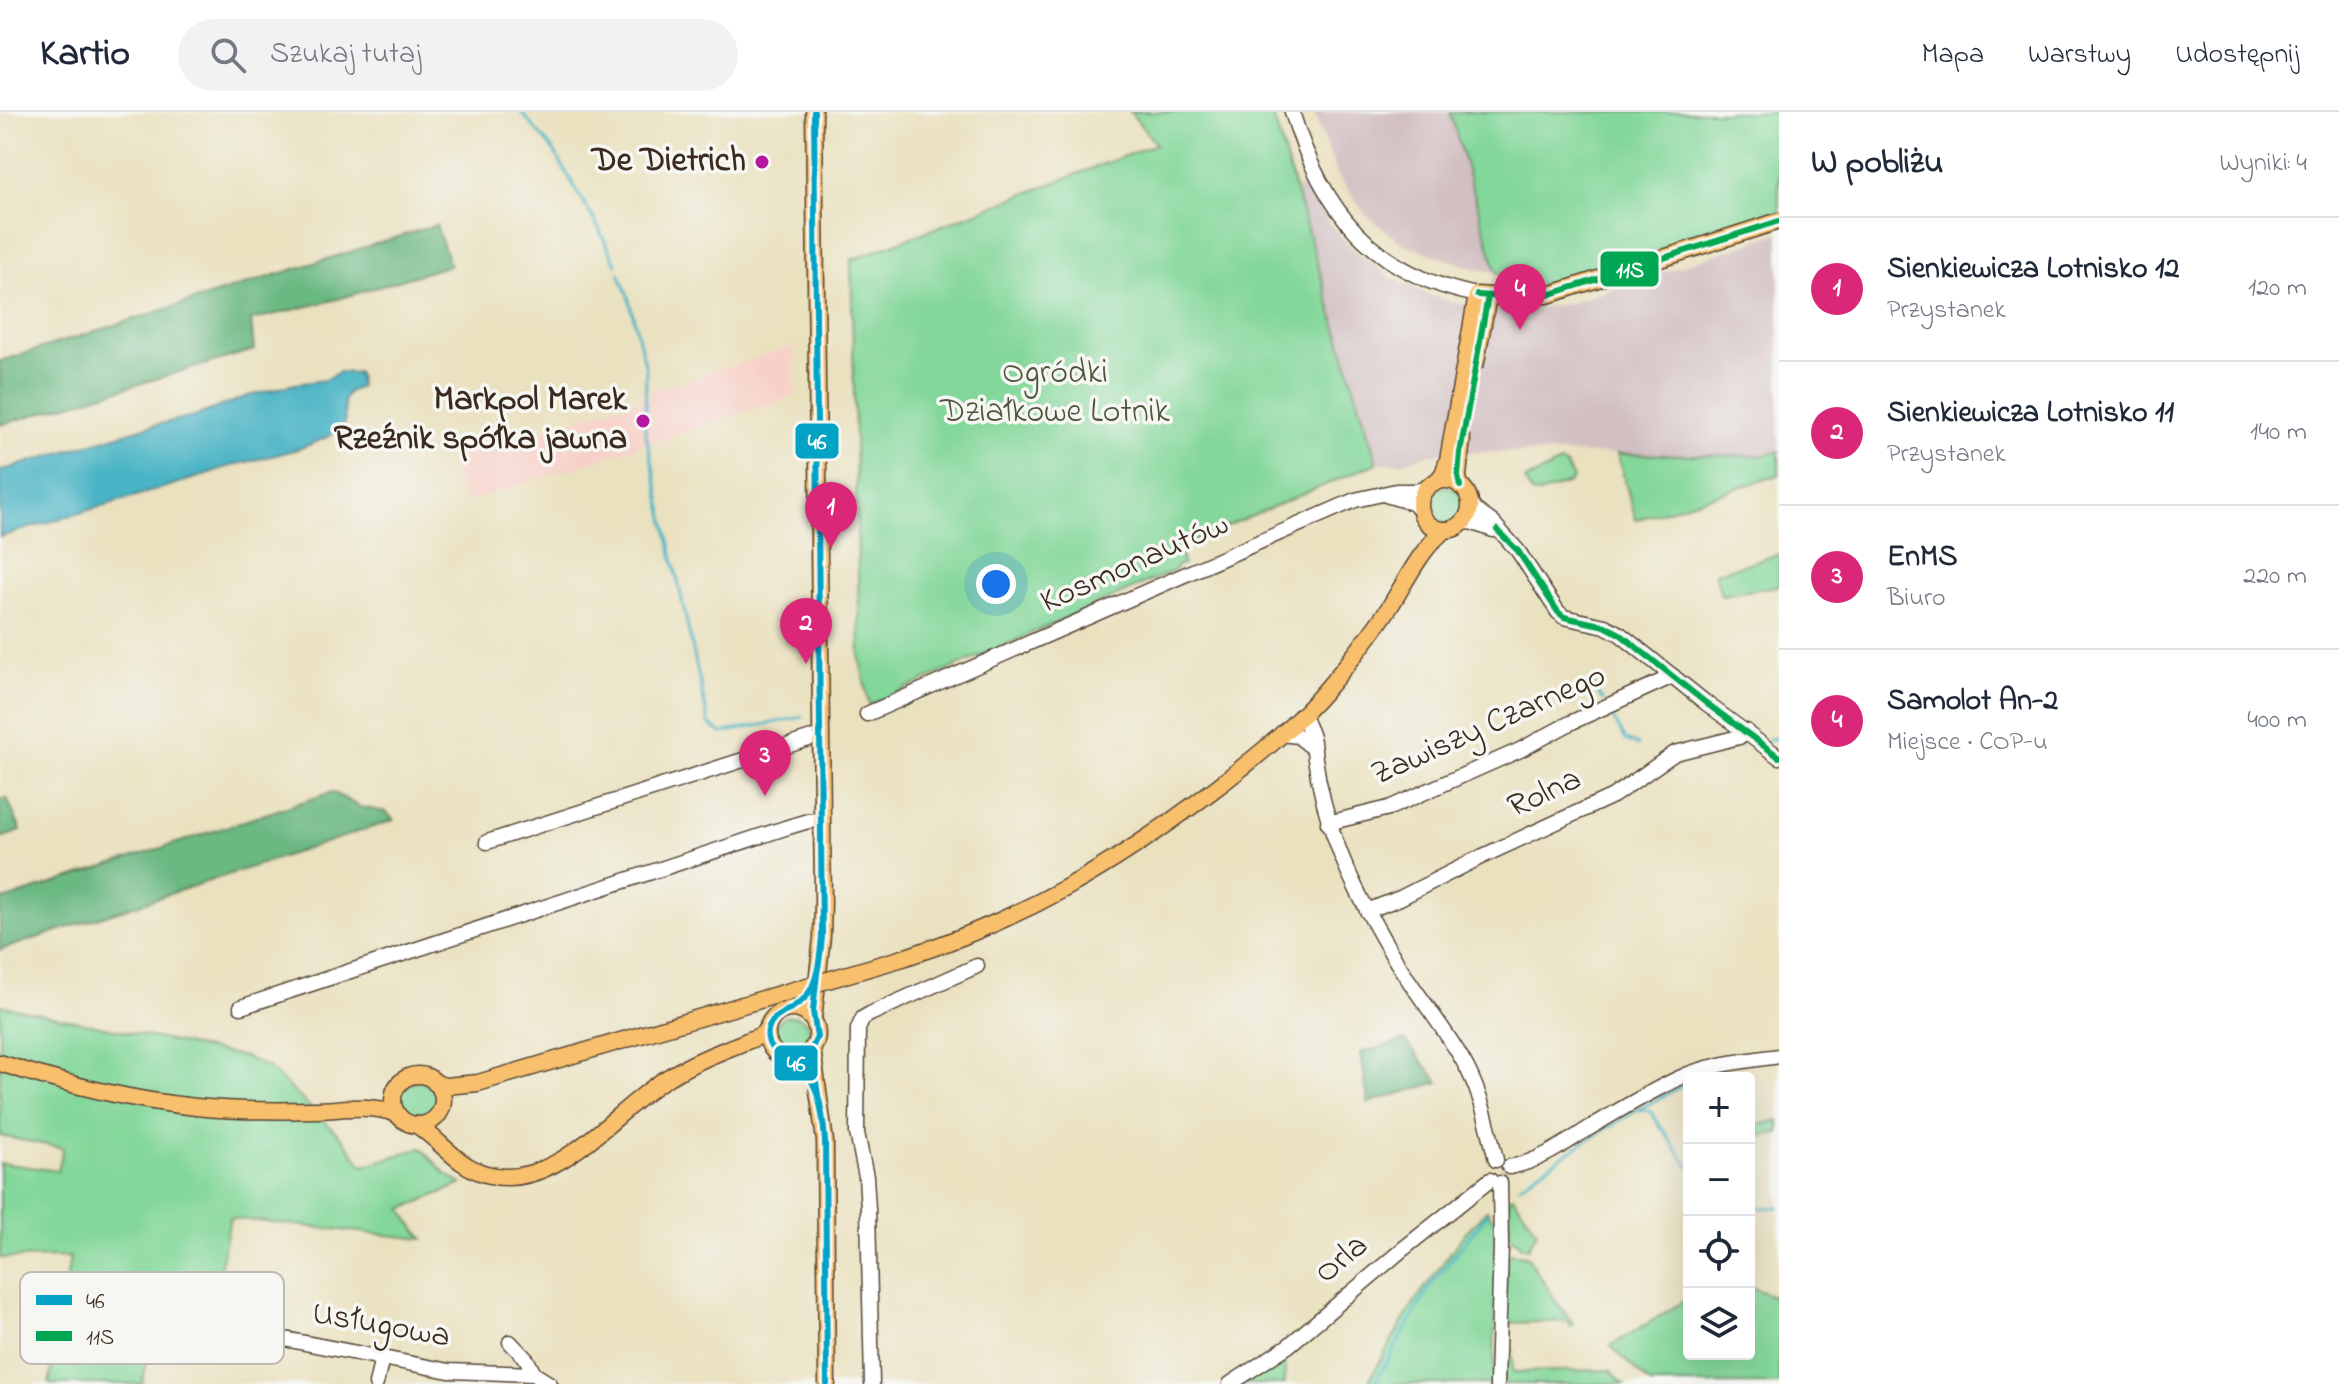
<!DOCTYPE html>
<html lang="pl">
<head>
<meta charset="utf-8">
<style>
	body { margin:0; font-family:"Indie Flower",sans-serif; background:#f2f2f3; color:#1f2937 }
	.controls { position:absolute; right:24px; bottom:24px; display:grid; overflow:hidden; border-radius:8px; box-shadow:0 8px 32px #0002 }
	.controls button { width:72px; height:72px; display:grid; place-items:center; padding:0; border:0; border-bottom:2px solid #e0e1e3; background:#fff; color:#1f2937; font:40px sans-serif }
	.you { position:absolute; left:996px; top:472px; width:28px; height:28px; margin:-20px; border:6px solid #fff; border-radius:50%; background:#1a73e8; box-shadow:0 0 0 12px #1a73e833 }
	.badge { display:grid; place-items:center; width:52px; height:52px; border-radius:50%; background:#db2777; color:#fff; font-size:26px; font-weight:700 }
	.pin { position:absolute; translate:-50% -66px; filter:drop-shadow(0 2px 4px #0008) }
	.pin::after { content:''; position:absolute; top:42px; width:28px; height:24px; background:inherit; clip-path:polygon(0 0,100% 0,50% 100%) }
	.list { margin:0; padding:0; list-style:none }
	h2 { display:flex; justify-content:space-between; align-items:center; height:104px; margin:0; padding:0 32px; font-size:34px }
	h2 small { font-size:26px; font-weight:400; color:#747a83 }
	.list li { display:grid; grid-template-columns:52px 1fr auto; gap:24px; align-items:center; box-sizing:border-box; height:144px; padding:0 32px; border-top:2px solid #e0e1e3 }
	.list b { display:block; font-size:30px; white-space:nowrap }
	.list p { margin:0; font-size:26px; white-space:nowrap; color:#747a83 }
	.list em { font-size:26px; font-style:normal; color:#747a83 }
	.icon { flex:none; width:44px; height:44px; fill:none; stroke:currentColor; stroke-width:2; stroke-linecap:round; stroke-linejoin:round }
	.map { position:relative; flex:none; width:1779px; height:1272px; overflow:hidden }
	header { display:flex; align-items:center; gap:48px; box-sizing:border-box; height:112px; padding:0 40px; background:#fff; border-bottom:2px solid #e0e1e3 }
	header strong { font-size:38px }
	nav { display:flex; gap:44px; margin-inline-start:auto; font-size:28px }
	.search { width:560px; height:72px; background:#f2f2f3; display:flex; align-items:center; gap:20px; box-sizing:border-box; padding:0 28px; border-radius:44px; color:#747a83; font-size:30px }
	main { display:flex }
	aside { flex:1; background:#fff }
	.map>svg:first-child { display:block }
	.built { fill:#f7d1c9 }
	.industrial { fill:#d2bfc1 }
	.green { fill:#83d79a; stroke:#5f805c; stroke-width:2 }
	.forest { fill:#6ab882; stroke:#527150; stroke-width:2 }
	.water { fill:#48b4c5; stroke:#426f72; stroke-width:2 }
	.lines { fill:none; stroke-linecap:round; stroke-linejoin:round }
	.stream { stroke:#48b4c5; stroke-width:3 }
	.minor-casing { stroke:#554536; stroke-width:17 }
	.major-casing { stroke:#554536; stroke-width:19 }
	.minor { stroke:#fff; stroke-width:14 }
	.major { stroke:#f8bf6c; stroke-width:16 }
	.major-bridge-casing { stroke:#554536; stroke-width:19; stroke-linecap:butt }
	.major-bridge { stroke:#f8bf6c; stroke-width:16 }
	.bus-1-casing { stroke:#f6f6f2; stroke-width:12 }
	.bus-2-casing { stroke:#f6f6f2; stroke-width:12 }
	.bus-1 { stroke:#03a3c5; stroke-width:6 }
	.bus-2 { stroke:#00a651; stroke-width:6 }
	.poi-dot { fill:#b5179e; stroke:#f6f6f2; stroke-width:3 }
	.labels { text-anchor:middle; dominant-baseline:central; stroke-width:7; stroke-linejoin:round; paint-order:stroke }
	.poi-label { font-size:34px; font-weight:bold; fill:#3b2a1e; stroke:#f6f6f2; text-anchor:end }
	.park-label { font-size:34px; fill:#4d553d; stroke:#f6f6f2 }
	.street-label { font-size:34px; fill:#3b2a1e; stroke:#f6f6f2 }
	.key { fill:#f6f6f2; stroke:#beb9b2; stroke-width:2 }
	.key-label { font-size:22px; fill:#3b2a1e }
	.line-badge { stroke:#f6f6f2; stroke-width:3 }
	.badge-label { font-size:22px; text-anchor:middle; font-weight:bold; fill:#fff }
</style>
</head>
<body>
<header>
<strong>Kartio</strong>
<div class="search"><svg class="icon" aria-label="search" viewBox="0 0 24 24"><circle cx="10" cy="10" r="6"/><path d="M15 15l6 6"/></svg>Szukaj tutaj</div>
<nav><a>Mapa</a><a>Warstwy</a><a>Udostępnij</a></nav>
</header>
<main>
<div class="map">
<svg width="1779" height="1272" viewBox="0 0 1779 1272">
	<rect width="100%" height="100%" fill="#f6f6f2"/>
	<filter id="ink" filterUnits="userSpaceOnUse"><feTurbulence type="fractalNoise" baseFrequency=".0125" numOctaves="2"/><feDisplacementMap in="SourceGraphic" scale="16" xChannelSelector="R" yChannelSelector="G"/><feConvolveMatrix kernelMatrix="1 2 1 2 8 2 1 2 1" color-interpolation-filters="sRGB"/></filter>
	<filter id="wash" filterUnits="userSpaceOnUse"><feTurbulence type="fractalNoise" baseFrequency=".006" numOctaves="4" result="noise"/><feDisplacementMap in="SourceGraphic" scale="32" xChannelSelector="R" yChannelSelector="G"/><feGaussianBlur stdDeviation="1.8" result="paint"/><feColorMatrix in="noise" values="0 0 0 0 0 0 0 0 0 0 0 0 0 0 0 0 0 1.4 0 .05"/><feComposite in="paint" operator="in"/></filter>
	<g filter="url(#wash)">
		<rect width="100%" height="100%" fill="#eae1bf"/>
		<polygon class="built" points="794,234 795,284 464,391 449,347 651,284 651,279"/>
		<g class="industrial">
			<polygon points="1314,0 1450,0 1497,161 1473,156 1403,132 1365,102 1338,64"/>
			<polygon points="1305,73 1327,108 1350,134 1388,164 1425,182 1452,190 1506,199 1568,192 1779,121 1779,339 1762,344 1482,340 1430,342 1402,351 1377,351 1295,78"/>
		</g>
		<g class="green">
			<polygon points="1130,0 1272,0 1377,351 1180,434 1183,452 1177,454 1175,458 869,593 860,548 851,148 1156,32"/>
			<polygon points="1450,0 1779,0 1779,100 1551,171 1521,174 1497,161"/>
			<polygon points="1779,339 1779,363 1636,408 1617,342 1762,344"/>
			<polygon points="1560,351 1566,353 1573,367 1570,371 1539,382 1531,381 1525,368"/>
			<circle cx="1445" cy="393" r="18"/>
			<polygon points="1779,442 1779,474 1721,483 1715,461"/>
			<polygon points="0,893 245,945 269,956 341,1025 363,1054 421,1036 446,1062 462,1072 402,1097 409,1109 424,1127 230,1106 212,1197 158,1189 142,1272 49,1272 70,1145 0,1146 0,1051 58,1059 63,1036 0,1024"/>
			<circle cx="792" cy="922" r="18"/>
			<circle cx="418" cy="988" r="18"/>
			<polygon points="1779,1008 1779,1021 1749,1026 1749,1015"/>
			<polygon points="1513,1084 1537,1119 1528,1136 1520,1134 1520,1131 1512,1127 1509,1122 1509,1086"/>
			<polygon points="1487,1098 1493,1108 1496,1108 1494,1272 1367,1272 1413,1192 1465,1121"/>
			<polygon points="1511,1141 1528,1145 1559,1194 1574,1212 1571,1215 1568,1209 1509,1211 1508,1236 1513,1239 1503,1239 1507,1143"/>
			<polygon points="1749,1174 1779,1187 1779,1272 1650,1272 1611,1234 1689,1186 1689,1242 1749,1242"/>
			<polygon points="1284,1240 1285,1272 1238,1272"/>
			<polygon points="1513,1245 1513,1260 1610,1258 1624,1272 1504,1272 1504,1247"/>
		</g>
		<g class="forest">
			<polygon points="436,113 450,153 338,187 251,208 254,238 0,313 0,249"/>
			<polygon points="332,680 360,695 386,700 394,708 0,838 0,789"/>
			<polygon points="7,686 21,719 0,726 0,688"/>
			<polygon points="1405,928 1439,970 1368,991 1361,941"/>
		</g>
		<path class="water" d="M339,260L358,261L360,275L348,280L344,288L345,314C303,345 248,344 202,364L0,425V359L142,316L198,303L248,284L295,272L325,268Z"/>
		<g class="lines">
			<g class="stream">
				<polyline points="521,0 554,39 598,115 616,152"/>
				<polyline points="619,161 629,187 646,257 645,318 709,612 721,621 803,605"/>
				<polyline points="1590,568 1603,589"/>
				<polyline points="1608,598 1626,628 1638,633"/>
				<polyline points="1769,627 1779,626"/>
				<polyline points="1686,645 1741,633"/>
				<polyline points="1638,997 1650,999 1689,1055"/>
				<path d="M1519,1074C1573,1035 1630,1001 1689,970"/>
				<polyline points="1749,1094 1764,1096 1779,1095"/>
				<polyline points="1374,1272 1430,1174 1488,1101"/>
			</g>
		</g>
	</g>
	<g filter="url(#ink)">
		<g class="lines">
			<g class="minor-casing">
				<g id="minor">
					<path d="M1292,0C1322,98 1372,162 1477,183"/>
					<polyline points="1386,383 1413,391 1420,398"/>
					<polyline points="1469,389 1475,398 1493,411 1518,439 1558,500 1564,505 1605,514 1620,522 1706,591 1779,645"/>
					<polyline points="1462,411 1470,410 1493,418"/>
					<path d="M1303,601C1305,612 1312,620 1313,630C1321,712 1352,775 1393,844C1416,883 1446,916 1467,956C1482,985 1489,1017 1496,1048"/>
					<polyline points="867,602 1355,388 1396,379 1416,379 1427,376"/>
					<polyline points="1282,622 1298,624 1313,636"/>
					<polyline points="1328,711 1389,696 1520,638 1572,610 1673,564"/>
					<polyline points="487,730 821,623"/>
					<polyline points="1367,799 1400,786 1483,744 1613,684 1675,641 1739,625 1746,619"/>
					<polyline points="241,895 785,716 808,709 822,708"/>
					<path d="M1509,1055C1540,1050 1565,1031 1591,1015C1619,998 1648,981 1677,967C1708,952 1745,949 1779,944"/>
					<polyline points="218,1214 449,1259 534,1262 550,1272"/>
					<polyline points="510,1230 527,1248 534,1262"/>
					<polyline points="376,1272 382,1246"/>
					<polyline points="872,1272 868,1097 866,1065 857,1021 858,917 863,906 870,902 977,854"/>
					<polyline points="1230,1272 1288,1234 1403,1137 1490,1068"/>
					<polyline points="1497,1272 1501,1133 1500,1071"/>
				</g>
			</g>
			<g class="major-casing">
				<g id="major">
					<polyline points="1476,250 1488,184"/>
					<circle cx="1445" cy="393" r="25"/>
					<polyline points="1437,369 1443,362 1448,348 1477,183 1507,185 1548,183 1779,109"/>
					<polyline points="1460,374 1458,364 1462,328"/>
					<path d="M903,846C1023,807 1112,755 1212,679C1254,647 1296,614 1330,573C1351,548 1371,523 1389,496C1404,473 1423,432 1446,418"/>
					<circle cx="792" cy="922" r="25"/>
					<polyline points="813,908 822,825 823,791 814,0"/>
					<polyline points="812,936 825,1029 827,1272"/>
					<path d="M0,951C64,972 129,988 196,995C235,999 274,999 312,998C340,998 371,991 397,1002"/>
					<circle cx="418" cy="988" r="25"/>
					<polyline points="435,971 445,974 478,971 739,894"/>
					<path d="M417,1013C441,1029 457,1054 486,1062C555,1082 613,999 667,966C696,948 730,936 762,923L768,915"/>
				</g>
			</g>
			<use href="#minor" class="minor"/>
			<use href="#major" class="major"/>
			<g class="major-bridge-casing">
				<polyline id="major-bridge" points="739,894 903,846"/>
			</g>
			<use href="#major-bridge" class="major-bridge"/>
			<g class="bus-1-casing">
				<g id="bus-1">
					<path d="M814,0L822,825C820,843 819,863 810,879C798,901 763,900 768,927C770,943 790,944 800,954C820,971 823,1004 825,1029L827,1272"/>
					<polyline points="817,861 813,899 817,925 812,936 812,945 818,983"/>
				</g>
			</g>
			<g class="bus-2-casing">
				<g id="bus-2">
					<polyline points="1477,183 1507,185 1548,183 1779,109"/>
					<polyline points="1460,374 1458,364 1460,341 1488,184"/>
					<polyline points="1497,418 1518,439 1558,500 1564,505 1605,514 1620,522 1706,591 1779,645"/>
				</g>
			</g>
			<use href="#bus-1" class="bus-1"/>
			<use href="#bus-2" class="bus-2"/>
		</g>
	</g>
	<g class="poi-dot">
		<circle cx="762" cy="50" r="8"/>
		<circle cx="643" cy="309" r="8"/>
	</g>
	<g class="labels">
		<g class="poi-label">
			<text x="746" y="50">De Dietrich</text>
			<text x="627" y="289">Markpol Marek<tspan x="627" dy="39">Rzeźnik spółka jawna</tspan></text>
		</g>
		<g class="park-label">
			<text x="1055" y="262">Ogródki<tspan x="1055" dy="39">Działkowe Lotnik</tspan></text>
		</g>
		<g class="street-label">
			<text transform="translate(1135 452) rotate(-24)">Kosmonautów</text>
			<text transform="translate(1489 614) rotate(-24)">Zawiszy Czarnego</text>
			<text transform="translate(1545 682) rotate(-25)">Rolna</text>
			<text transform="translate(1342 1148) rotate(-39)">Orla</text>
			<text transform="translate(381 1214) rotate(10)">Usługowa</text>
		</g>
	</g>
	<rect x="20" y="1160" width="264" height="92" rx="12" class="key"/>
	<rect x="36" y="1183" width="36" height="10" fill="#03a3c5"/>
	<rect x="36" y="1219" width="36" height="10" fill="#00a651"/>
	<g class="key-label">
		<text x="86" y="1196">46</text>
		<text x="86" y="1232">11S</text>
	</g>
	<g class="line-badge">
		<rect x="1599" y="138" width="61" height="38" rx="8" fill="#00a651"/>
		<rect x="794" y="310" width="46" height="38" rx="8" fill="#03a3c5"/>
		<rect x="773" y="932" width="46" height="38" rx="8" fill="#03a3c5"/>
	</g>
	<g class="badge-label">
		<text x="1630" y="165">11S</text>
		<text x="817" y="337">46</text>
		<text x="796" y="959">46</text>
	</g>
</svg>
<div class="controls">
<button>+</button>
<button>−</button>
<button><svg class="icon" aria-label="locate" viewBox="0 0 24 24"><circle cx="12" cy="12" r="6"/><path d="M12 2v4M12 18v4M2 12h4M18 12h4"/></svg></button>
<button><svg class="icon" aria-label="layers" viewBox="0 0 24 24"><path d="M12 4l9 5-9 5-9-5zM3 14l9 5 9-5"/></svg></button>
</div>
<div class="you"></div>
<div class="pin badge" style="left:831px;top:436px">1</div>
<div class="pin badge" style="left:806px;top:552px">2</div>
<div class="pin badge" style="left:765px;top:684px">3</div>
<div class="pin badge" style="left:1520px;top:218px">4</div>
</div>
<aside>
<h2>W pobliżu<small>Wyniki: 4</small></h2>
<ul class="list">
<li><span class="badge">1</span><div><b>Sienkiewicza Lotnisko 12</b><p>Przystanek</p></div><em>120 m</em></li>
<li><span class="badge">2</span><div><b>Sienkiewicza Lotnisko 11</b><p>Przystanek</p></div><em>140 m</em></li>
<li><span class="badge">3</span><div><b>EnMS</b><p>Biuro</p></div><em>220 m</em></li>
<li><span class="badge">4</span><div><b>Samolot An-2</b><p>Miejsce · COP-u</p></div><em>400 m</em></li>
</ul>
</aside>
</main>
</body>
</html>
